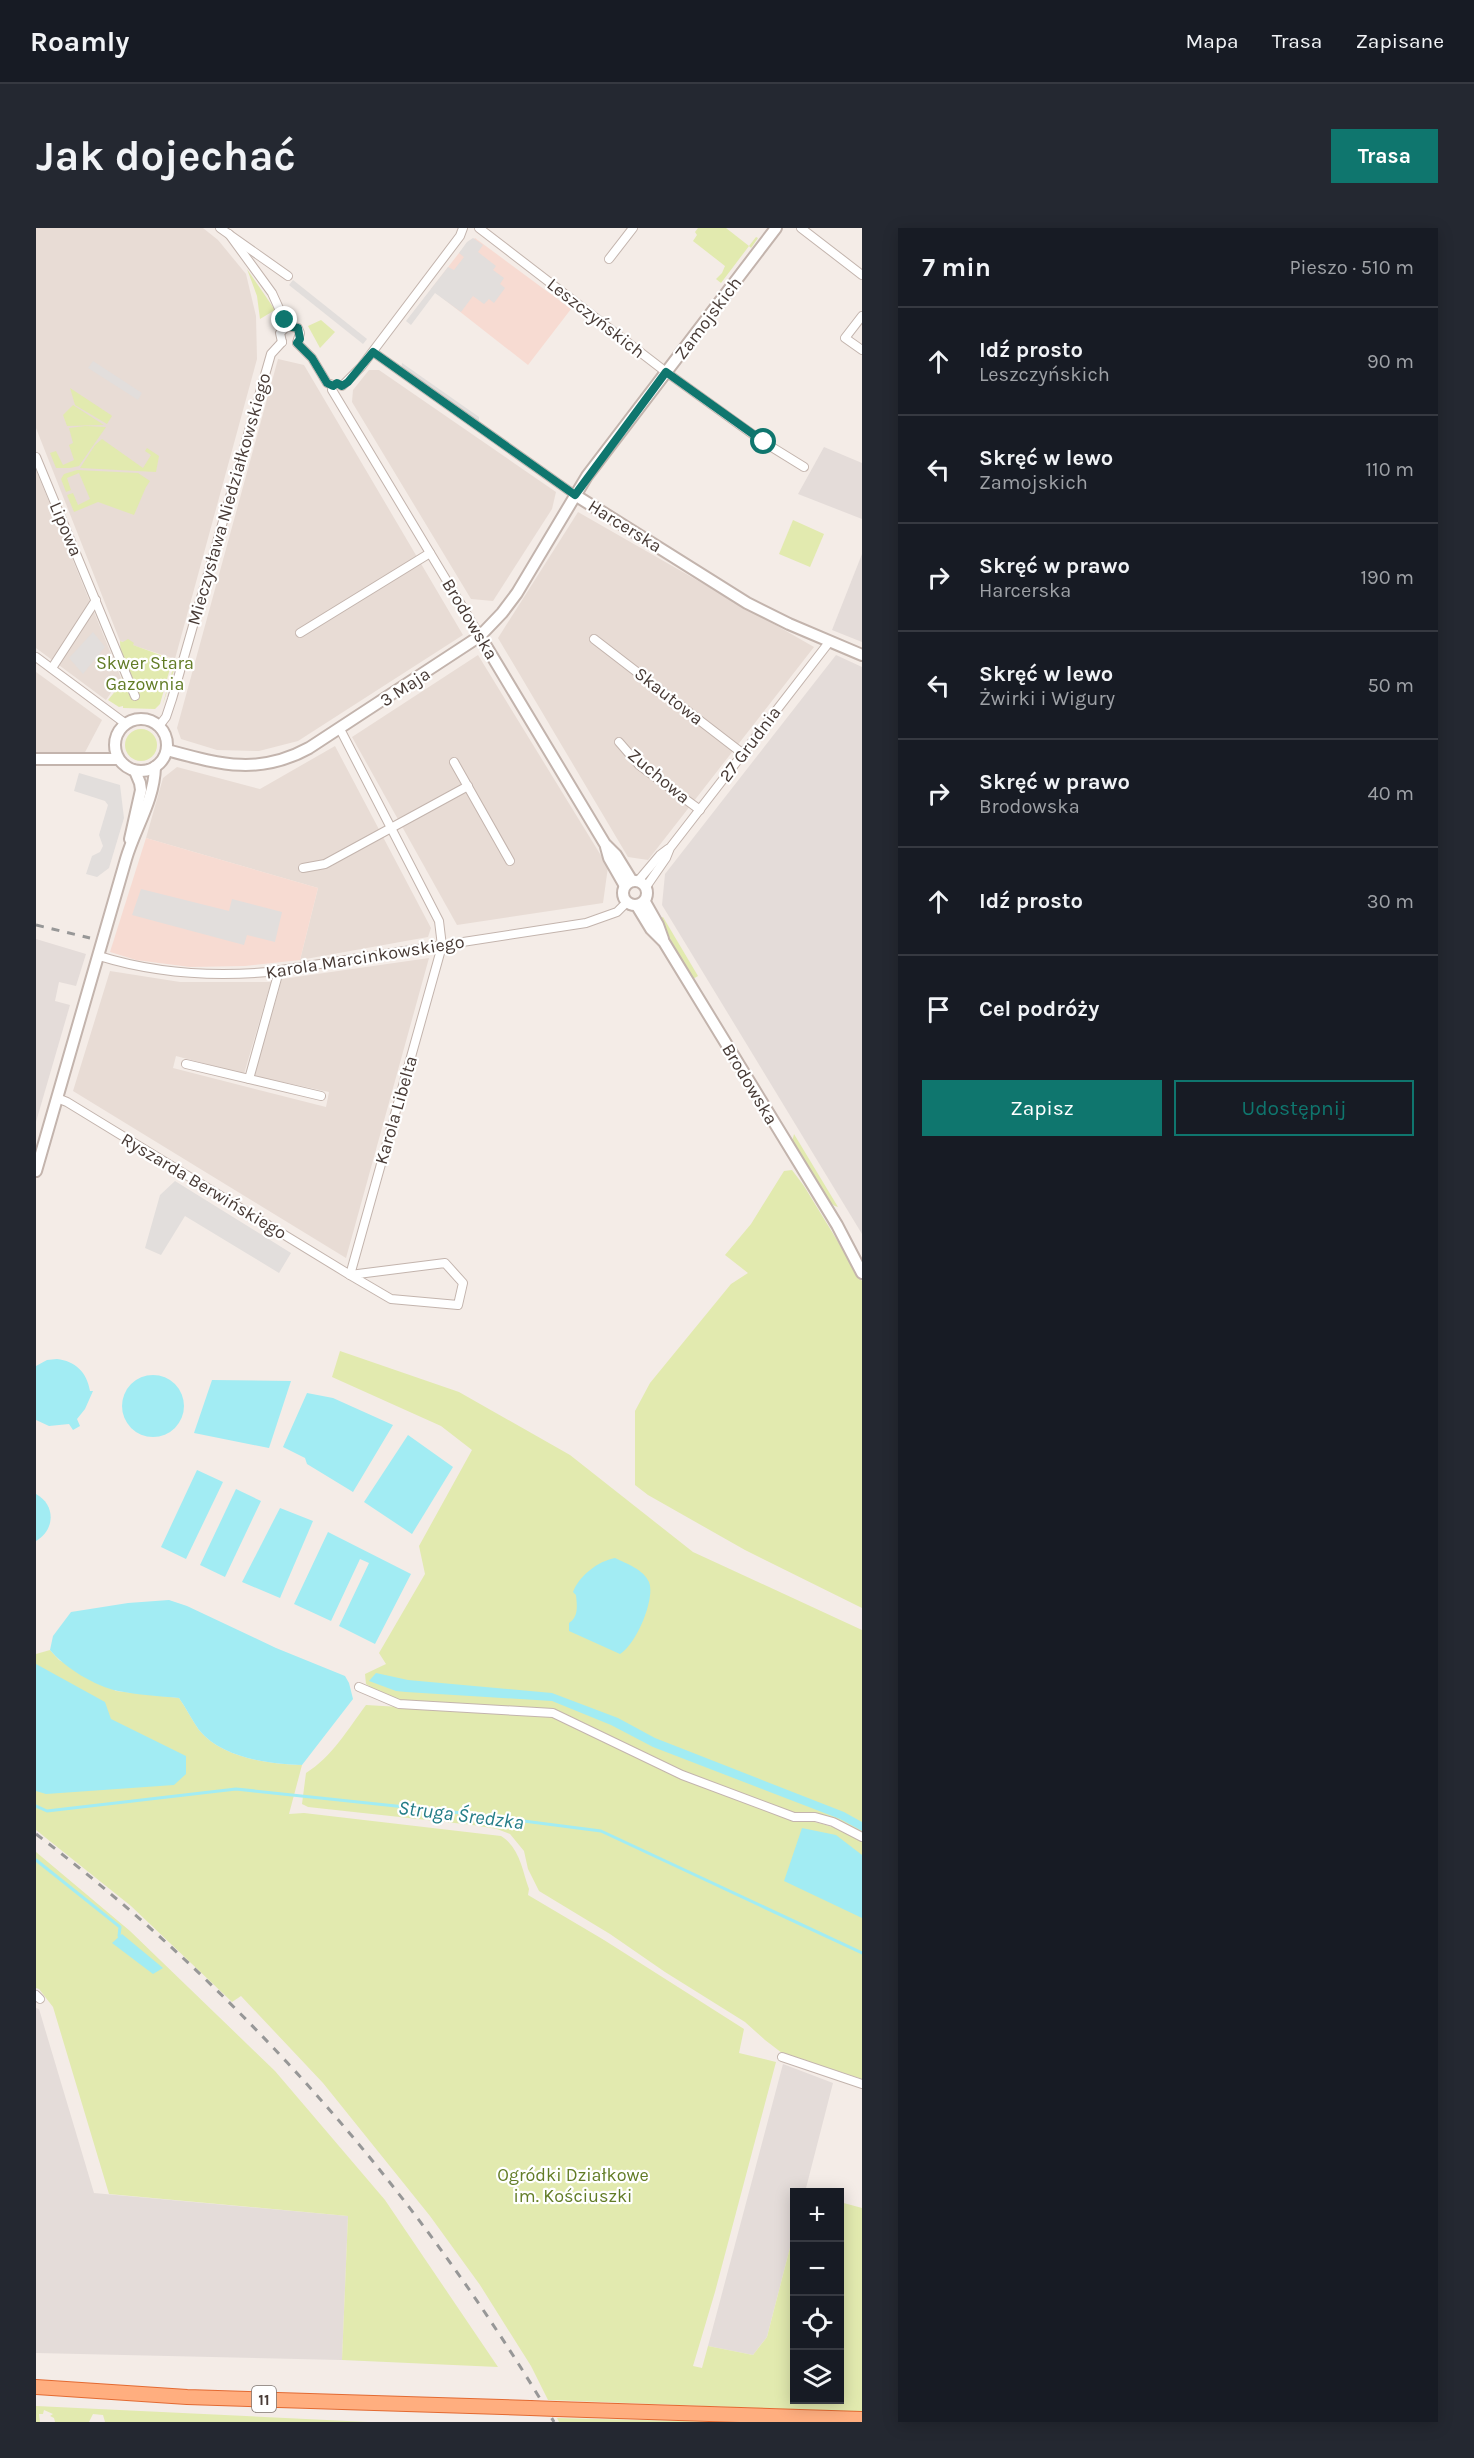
<!DOCTYPE html>
<html lang="pl">
<head>
<meta charset="utf-8">
<style>
	body { margin:0; font-family:Karla,sans-serif; background:#242831; color:#f1f3f6 }
	.controls { position:absolute; right:18px; bottom:18px; display:grid; overflow:hidden; border-radius:0px; box-shadow:0 3px 15px #0003 }
	.controls button { width:54px; height:54px; display:grid; place-items:center; padding:0; border:0; border-bottom:2px solid #363941; background:#171b24; color:#f1f3f6; font:30px sans-serif }
	.stop { position:absolute; width:18px; height:18px; margin:-14px; border:4px solid #0f766e; border-radius:50%; background:#fff }
	.stop.end { background:#0f766e; border-color:#fff; box-shadow:0 2px 6px #0008 }
	.list { margin:0; padding:0; list-style:none }
	h2 { display:flex; justify-content:space-between; align-items:center; height:78px; margin:0; padding:0 24px; font-size:26px }
	h2 small { font-size:20px; font-weight:400; color:#9ea1a6 }
	.list li { display:grid; grid-template-columns:39px 1fr auto; gap:18px; align-items:center; box-sizing:border-box; height:108px; padding:0 24px; border-top:2px solid #363941 }
	.list b { display:block; font-size:22px; white-space:nowrap }
	.list p { margin:0; font-size:20px; white-space:nowrap; color:#9ea1a6 }
	.list em { font-size:20px; font-style:normal; color:#9ea1a6 }
	.actions { display:flex; gap:12px; padding:18px 24px }
	.actions a { flex:1; padding:14px 0; border:2px solid #0f766e; border-radius:0px; text-align:center; font-size:21px; color:#0f766e }
	.actions .main { background:#0f766e; color:#fff }
	.icon { flex:none; width:33px; height:33px; fill:none; stroke:currentColor; stroke-width:2; stroke-linecap:round; stroke-linejoin:round }
	.map { position:relative; flex:none; width:826px; height:2194px; overflow:hidden; border-radius:0px }
	header { display:flex; align-items:center; gap:36px; box-sizing:border-box; height:84px; padding:0 30px; background:#171b24; border-bottom:2px solid #363941 }
	header strong { font-size:28px }
	nav { display:flex; gap:33px; margin-inline-start:auto; font-size:21px }
	.intro { display:flex; align-items:center; justify-content:space-between; box-sizing:border-box; height:144px; padding:0 36px }
	h1 { margin:0; font-size:42px }
	.button { padding:15px 27px; border-radius:0px; background:#0f766e; color:#fff; font-size:21px; font-weight:700 }
	main { display:flex; gap:36px; padding:0 36px }
	aside { flex:1; background:#171b24; border-radius:0px; box-shadow:0 3px 15px #0003 }
	.map>svg:first-child { display:block }
	.residential { fill:#e8dcd5 }
	.commercial { fill:#f7dbd2 }
	.industrial { fill:#e4dcd9 }
	.green { fill:#e2eaaf }
	.parking { fill:#e2dedc }
	.water { fill:#a2ecf3 }
	.lines { fill:none; stroke-linecap:round; stroke-linejoin:round }
	.stream { stroke:#a2ecf3; stroke-width:3 }
	.minor-casing { stroke:#c3b4ad; stroke-width:10 }
	.tertiary-casing { stroke:#c3b4ad; stroke-width:14 }
	.trunk-casing { stroke:#e36a32; stroke-width:16 }
	.minor { stroke:#fff; stroke-width:8 }
	.tertiary { stroke:#fff; stroke-width:10 }
	.trunk { stroke:#ffae7f; stroke-width:14 }
	.rail { stroke:#979797; stroke-width:3; stroke-dasharray:8 8; stroke-linecap:butt }
	.trunk-bridge-casing { stroke:#e36a32; stroke-width:16; stroke-linecap:butt }
	.trunk-bridge { stroke:#ffae7f; stroke-width:14 }
	.route { stroke:#0f766e; stroke-width:8 }
	.labels { text-anchor:middle; dominant-baseline:central; stroke-width:4.5; stroke-linejoin:round; paint-order:stroke }
	.shield { fill:#fff; stroke:#7f7672; stroke-width:1.5 }
	.shield-label { font-size:16px; font-weight:bold; fill:#483b36 }
	.street-label { font-size:18px; fill:#483b36; stroke:#fff }
	.park-label { font-size:18px; fill:#627c26; stroke:#fff }
	.water-label { font-size:20px; font-style:italic; fill:#227c86; stroke:#fff }
</style>
</head>
<body>
<header>
<strong>Roamly</strong>
<nav><a>Mapa</a><a>Trasa</a><a>Zapisane</a></nav>
</header>
<div class="intro"><h1>Jak dojechać</h1><a class="button">Trasa</a></div>
<main>
<div class="map">
<svg width="826" height="2194" viewBox="0 0 826 2194">
	<rect width="100%" height="100%" fill="#f4ece7"/>
	<g class="residential">
		<polygon points="0,0 167,0 182,12 210,46 220,88 221,131 139,431 84,413 0,200"/>
		<polygon points="242,131 268,137 427,407 262,513 223,523 181,522 145,511 141,500"/>
		<polygon points="333,142 343,142 520,264 516,281 457,373 435,371 316,174 317,162"/>
		<polygon points="0,242 85,450 70,472 0,420"/>
		<polygon points="542,284 778,419 612,632 592,629 462,410"/>
		<polygon points="442,427 572,639 567,675 421,697 316,509"/>
		<polygon points="0,444 66,492 47,528 0,525"/>
		<polygon points="299,518 395,700 392,709 264,732 282,660 110,610 127,550 141,539 224,561"/>
		<polygon points="393,730 310,1030 37,863 74,743 144,754 235,754 208,846 140,828 137,840 290,879 293,864 218,848 246,751"/>
	</g>
	<g class="commercial">
		<polygon points="439,10 535,81 492,137 395,61 423,25"/>
		<polygon points="110,610 282,660 264,732 209,738 154,739 100,732 74,724"/>
	</g>
	<g class="industrial">
		<polygon points="788,219 826,235 826,291 762,266"/>
		<polygon points="826,326 826,414 796,402"/>
		<polygon points="800,427 826,439 826,1006 626,677 629,646"/>
		<polygon points="0,711 50,726 40,758 23,754 19,773 34,777 0,894"/>
		<polygon points="0,1780 3,1781 58,1965 312,1988 306,2132 0,2125"/>
		<polygon points="747,1836 797,1855 769,1964 758,1964 758,2004 731,2109 717,2127 672,2118"/>
	</g>
	<g class="green">
		<polygon points="662,0 690,0 713,18 720,9 722,10 715,20 713,18 685,55 680,51 686,45 689,38 657,13 661,7 659,4"/>
		<polygon points="211,41 239,82 224,91 221,68"/>
		<polygon points="285,92 299,104 284,120 272,98"/>
		<polygon points="34,160 75,187 76,188 71,196 39,177"/>
		<polygon points="37,177 68,197 31,198 27,187"/>
		<polygon points="49,198 70,199 43,238 34,240 20,240 14,225 20,223 27,237 38,232 33,217 37,215 33,200"/>
		<polygon points="66,211 107,240 115,227 109,223 111,220 123,228 120,244 44,240 59,217"/>
		<polygon points="41,242 102,245 114,253 110,259 98,287 62,274 38,284 31,267 37,265 42,277 54,271 43,245 31,250 35,262 30,264 25,251 28,246"/>
		<polygon points="757,292 788,306 774,339 743,326"/>
		<polygon points="92,411 98,415 97,417 141,433 126,479 139,433 135,437 124,476 119,481 87,480 87,478 83,479 72,472 86,455 84,413 87,414"/>
		<circle cx="105" cy="517" r="16"/>
		<polygon points="627,689 662,748 657,751 623,691"/>
		<path d="M758,906L802,979C787,976 765,928 756,914Z"/>
		<polygon points="756,942 768,958 826,1053 826,1380 709,1322 612,1267 599,1257 599,1183 614,1155 695,1056 712,1045 689,1027 715,996 748,943"/>
		<polygon points="304,1123 423,1164 534,1227 657,1324 826,1402 826,1607 758,1586 637,1540 518,1482 364,1473 344,1465 330,1456 329,1446 350,1436 343,1425 389,1346 383,1318 436,1222 405,1198 296,1149"/>
		<path d="M14,1422L23,1432L80,1463L143,1470C150,1480 156,1492 163,1502C186,1530 232,1536 266,1537L253,1586L268,1585L465,1608C484,1620 486,1642 493,1661L492,1667L568,1712L708,1801L703,1825L740,1834L679,2064L657,2138L666,2140L672,2118L717,2127L731,2109L758,2004V2172H804V1974L826,1980V2184L512,2172L495,2138L444,2057L394,1988L287,1855L205,1768L196,1774L95,1678L0,1602V1426Z"/>
		<path d="M330,1477L516,1488L647,1552L760,1592C786,1593 804,1601 826,1613V1851L746,1825L729,1812L709,1794L629,1744L574,1706L503,1663L492,1641L488,1623L474,1606L461,1601L437,1597L272,1579L266,1576L270,1545C296,1529 312,1501 330,1477Z"/>
		<polygon points="0,1624 94,1703 239,1843 349,1972 462,2139 306,2132 312,1988 73,1966 17,1779 3,1761 0,1760"/>
		<polygon points="0,2178 332,2194 69,2194 67,2187 57,2186 53,2194 19,2194 18,2190 14,2188 17,2186 8,2182 7,2186 3,2186 4,2194 0,2194"/>
		<polygon points="521,2190 690,2194 523,2194"/>
	</g>
	<g class="parking">
		<polygon points="437,10 447,17 442,24 460,38 457,42 468,50 464,56 469,60 458,75 453,71 448,76 437,68 425,84 399,65 375,97 370,93 412,39 418,42 428,29 423,25 431,14"/>
		<polygon points="257,52 331,111 327,116 253,57"/>
		<polygon points="57,133 106,165 102,172 52,140"/>
		<polygon points="366,135 443,189 443,197 365,142"/>
		<polygon points="57,404 69,419 47,446 33,430"/>
		<polygon points="43,545 84,557 88,590 73,640 61,649 50,646 56,628 64,624 67,618 63,607 72,577 69,573 38,563"/>
		<polygon points="105,661 193,683 196,671 246,684 239,714 211,707 208,717 96,687"/>
		<polygon points="139,953 255,1025 243,1045 149,988 125,1027 109,1020 124,967"/>
	</g>
	<g class="water">
		<path d="M21,1131C39,1133 51,1144 54,1163H57L49,1181L41,1191L44,1198L37,1202L33,1196L13,1198L0,1192V1138L11,1132Z"/>
		<circle cx="117" cy="1178" r="31"/>
		<polygon points="176,1152 255,1153 233,1220 158,1205"/>
		<polygon points="271,1165 297,1170 357,1197 317,1264 271,1236 269,1230 247,1219"/>
		<polygon points="372,1207 417,1239 376,1306 328,1274"/>
		<polygon points="161,1242 187,1254 150,1331 125,1319"/>
		<polygon points="200,1261 225,1273 189,1349 164,1337"/>
		<path d="M0,1266C20,1277 19,1302 0,1313Z"/>
		<polygon points="244,1280 277,1293 244,1370 206,1354"/>
		<polygon points="292,1304 375,1346 339,1416 303,1398 333,1335 324,1331 295,1393 258,1376"/>
		<path d="M579,1330C591,1336 607,1341 613,1354C620,1371 599,1418 584,1426L533,1403V1395C543,1389 541,1377 540,1367L537,1364C543,1348 562,1333 579,1330Z"/>
		<path d="M133,1372L151,1378L240,1420L309,1448L313,1455L317,1471L266,1537C232,1536 186,1530 163,1502C156,1492 150,1480 143,1470C123,1468 102,1467 82,1463C59,1458 29,1440 14,1422L17,1408L35,1384L92,1375Z"/>
		<polygon points="0,1436 69,1474 75,1491 150,1528 150,1546 138,1557 10,1566 0,1563"/>
		<polygon points="340,1445 372,1452 516,1465 582,1490 619,1510 808,1584 826,1594 826,1603 804,1591 617,1519 575,1497 516,1473 370,1464 360,1463 333,1453"/>
		<polygon points="766,1600 800,1607 826,1627 826,1690 748,1653"/>
		<polygon points="86,1706 127,1740 117,1746 76,1715"/>
	</g>
	<g class="lines">
		<g class="stream">
			<polyline points="0,1578 11,1583 200,1561 426,1585 565,1603 826,1725"/>
			<polyline points="0,1632 84,1699 83,1708"/>
		</g>
		<g class="minor-casing">
			<g id="minor">
				<polyline points="184,0 252,48"/>
				<polyline points="443,0 630,144 726,213 768,239"/>
				<polyline points="765,0 826,47"/>
				<polyline points="193,6 236,65 251,98"/>
				<polyline points="573,31 597,0"/>
				<polyline points="826,88 809,110 826,122"/>
				<polyline points="251,98 262,100 264,105 261,115"/>
				<polyline points="246,114 244,105 251,98"/>
				<polyline points="261,115 276,130 291,155 297,157"/>
				<polyline points="337,124 539,267"/>
				<polyline points="297,157 296,162 444,408"/>
				<polyline points="306,158 325,139 424,8 427,0"/>
				<polyline points="0,229 99,468"/>
				<polyline points="264,405 394,325"/>
				<polyline points="558,411 706,525"/>
				<polyline points="0,429 90,496"/>
				<polyline points="16,440 60,372"/>
				<polyline points="123,498 130,489 136,471 235,126 246,114"/>
				<polyline points="304,501 403,693 406,718 314,1047"/>
				<polyline points="583,514 603,537 664,582"/>
				<polyline points="418,534 474,633"/>
				<polyline points="267,640 289,636 432,558"/>
				<polyline points="602,653 624,627 632,621"/>
				<polyline points="610,659 630,630 634,620 794,413"/>
				<path d="M63,728C118,745 175,749 232,744L550,695L581,684L590,675"/>
				<polyline points="150,836 285,868"/>
				<polyline points="213,851 243,743"/>
				<polyline points="21,870 31,874 314,1047 355,1071 422,1077 427,1055 409,1035 314,1047"/>
				<polyline points="323,1459 363,1476 517,1485 646,1547 758,1589 779,1589 797,1594 826,1609"/>
				<polyline points="0,1767 4,1771"/>
				<polyline points="746,1829 826,1856"/>
			</g>
		</g>
		<g class="tertiary-casing">
			<g id="tertiary">
				<polyline points="539,267 711,375 753,396 826,427"/>
				<polyline points="444,408 569,616 580,627 596,653"/>
				<circle cx="105" cy="517" r="26"/>
				<path d="M131,522C183,536 222,548 273,520L444,408L466,385L481,365L551,248L740,0"/>
				<polyline points="0,531 82,531"/>
				<polyline points="94,611 105,562 104,555 99,543"/>
				<polyline points="570,619 573,630 589,658"/>
				<circle cx="599" cy="665" r="12"/>
				<polyline points="609,674 622,697 627,711"/>
				<polyline points="601,678 615,701 628,714 801,997 826,1045"/>
				<path d="M0,943L90,631C99,600 118,573 119,539"/>
			</g>
		</g>
		<g class="trunk-casing">
			<g id="trunk">
				<polyline points="0,2159 151,2169 494,2180"/>
				<polyline points="520,2181 826,2191"/>
			</g>
		</g>
		<use href="#minor" class="minor"/>
		<use href="#tertiary" class="tertiary"/>
		<use href="#trunk" class="trunk"/>
		<g class="rail">
			<polyline points="0,697 54,710"/>
			<path d="M0,1606C210,1766 384,1967 518,2194"/>
		</g>
		<g class="trunk-bridge-casing">
			<polyline id="trunk-bridge" points="494,2180 520,2181"/>
		</g>
		<use href="#trunk-bridge" class="trunk-bridge"/>
	</g>
	<g class="lines">
		<polyline class="route" points="249,92 251,98 262,100 264,111 261,115 276,130 291,155 297,158 301,155 306,158 312,154 337,124 539,267 630,144 728,214"/>
	</g>
	<g class="labels">
		<rect class="shield" x="216" y="2158" width="24" height="26" rx="4.5"/>
		<g class="shield-label">
			<text x="228" y="2171">11</text>
		</g>
		<g class="street-label">
			<text transform="translate(560 90) rotate(38)">Leszczyńskich</text>
			<text transform="translate(672 90) rotate(-53)">Zamojskich</text>
			<text transform="translate(193 271) rotate(-74)">Mieczysława Niedziałkowskiego</text>
			<text transform="translate(589 298) rotate(32)">Harcerska</text>
			<text transform="translate(30 301) rotate(67)">Lipowa</text>
			<text transform="translate(434 391) rotate(59)">Brodowska</text>
			<text transform="translate(369 459) rotate(-33)">3 Maja</text>
			<text transform="translate(633 468) rotate(38)">Skautowa</text>
			<text transform="translate(714 516) rotate(-53)">27 Grudnia</text>
			<text transform="translate(623 548) rotate(40)">Zuchowa</text>
			<text transform="translate(329 729) rotate(-9)">Karola Marcinkowskiego</text>
			<text transform="translate(714 856) rotate(59)">Brodowska</text>
			<text transform="translate(360 882) rotate(-74)">Karola Libelta</text>
			<text transform="translate(168 958) rotate(31)">Ryszarda Berwińskiego</text>
		</g>
		<g class="park-label">
			<text x="109" y="435">Skwer Stara<tspan x="109" dy="21">Gazownia</tspan></text>
			<text x="537" y="1947">Ogródki Działkowe<tspan x="537" dy="21">im. Kościuszki</tspan></text>
		</g>
		<g class="water-label">
			<text transform="translate(425 1587) rotate(7)">Struga Średzka</text>
		</g>
	</g>
</svg>
<div class="controls">
<button>+</button>
<button>−</button>
<button><svg class="icon" aria-label="locate" viewBox="0 0 24 24"><circle cx="12" cy="12" r="6"/><path d="M12 2v4M12 18v4M2 12h4M18 12h4"/></svg></button>
<button><svg class="icon" aria-label="layers" viewBox="0 0 24 24"><path d="M12 4l9 5-9 5-9-5zM3 14l9 5 9-5"/></svg></button>
</div>
<div class="stop" style="left:728px;top:214px"></div>
<div class="stop end" style="left:249px;top:92px"></div>
</div>
<aside>
<h2>7 min<small>Pieszo · 510 m</small></h2>
<ul class="list">
<li><svg class="icon" aria-label="ahead" viewBox="0 0 24 24"><path d="M12 20V5M6 11l6-6 6 6"/></svg><div><b>Idź prosto</b><p>Leszczyńskich</p></div><em>90 m</em></li>
<li><svg class="icon" aria-label="left" viewBox="0 0 24 24"><path d="M17 20v-9H6M10 6l-5 5 5 5"/></svg><div><b>Skręć w lewo</b><p>Zamojskich</p></div><em>110 m</em></li>
<li><svg class="icon" aria-label="right" viewBox="0 0 24 24"><path d="M7 20v-9h11M14 6l5 5-5 5"/></svg><div><b>Skręć w prawo</b><p>Harcerska</p></div><em>190 m</em></li>
<li><svg class="icon" aria-label="left" viewBox="0 0 24 24"><path d="M17 20v-9H6M10 6l-5 5 5 5"/></svg><div><b>Skręć w lewo</b><p>Żwirki i Wigury</p></div><em>50 m</em></li>
<li><svg class="icon" aria-label="right" viewBox="0 0 24 24"><path d="M7 20v-9h11M14 6l5 5-5 5"/></svg><div><b>Skręć w prawo</b><p>Brodowska</p></div><em>40 m</em></li>
<li><svg class="icon" aria-label="ahead" viewBox="0 0 24 24"><path d="M12 20V5M6 11l6-6 6 6"/></svg><div><b>Idź prosto</b></div><em>30 m</em></li>
<li><svg class="icon" aria-label="arrive" viewBox="0 0 24 24"><path d="M6 21V4h12l-3 4 3 4H6"/></svg><div><b>Cel podróży</b></div></li>
</ul>
<div class="actions"><a class="main">Zapisz</a><a>Udostępnij</a></div>
</aside>
</main>
</body>
</html>
